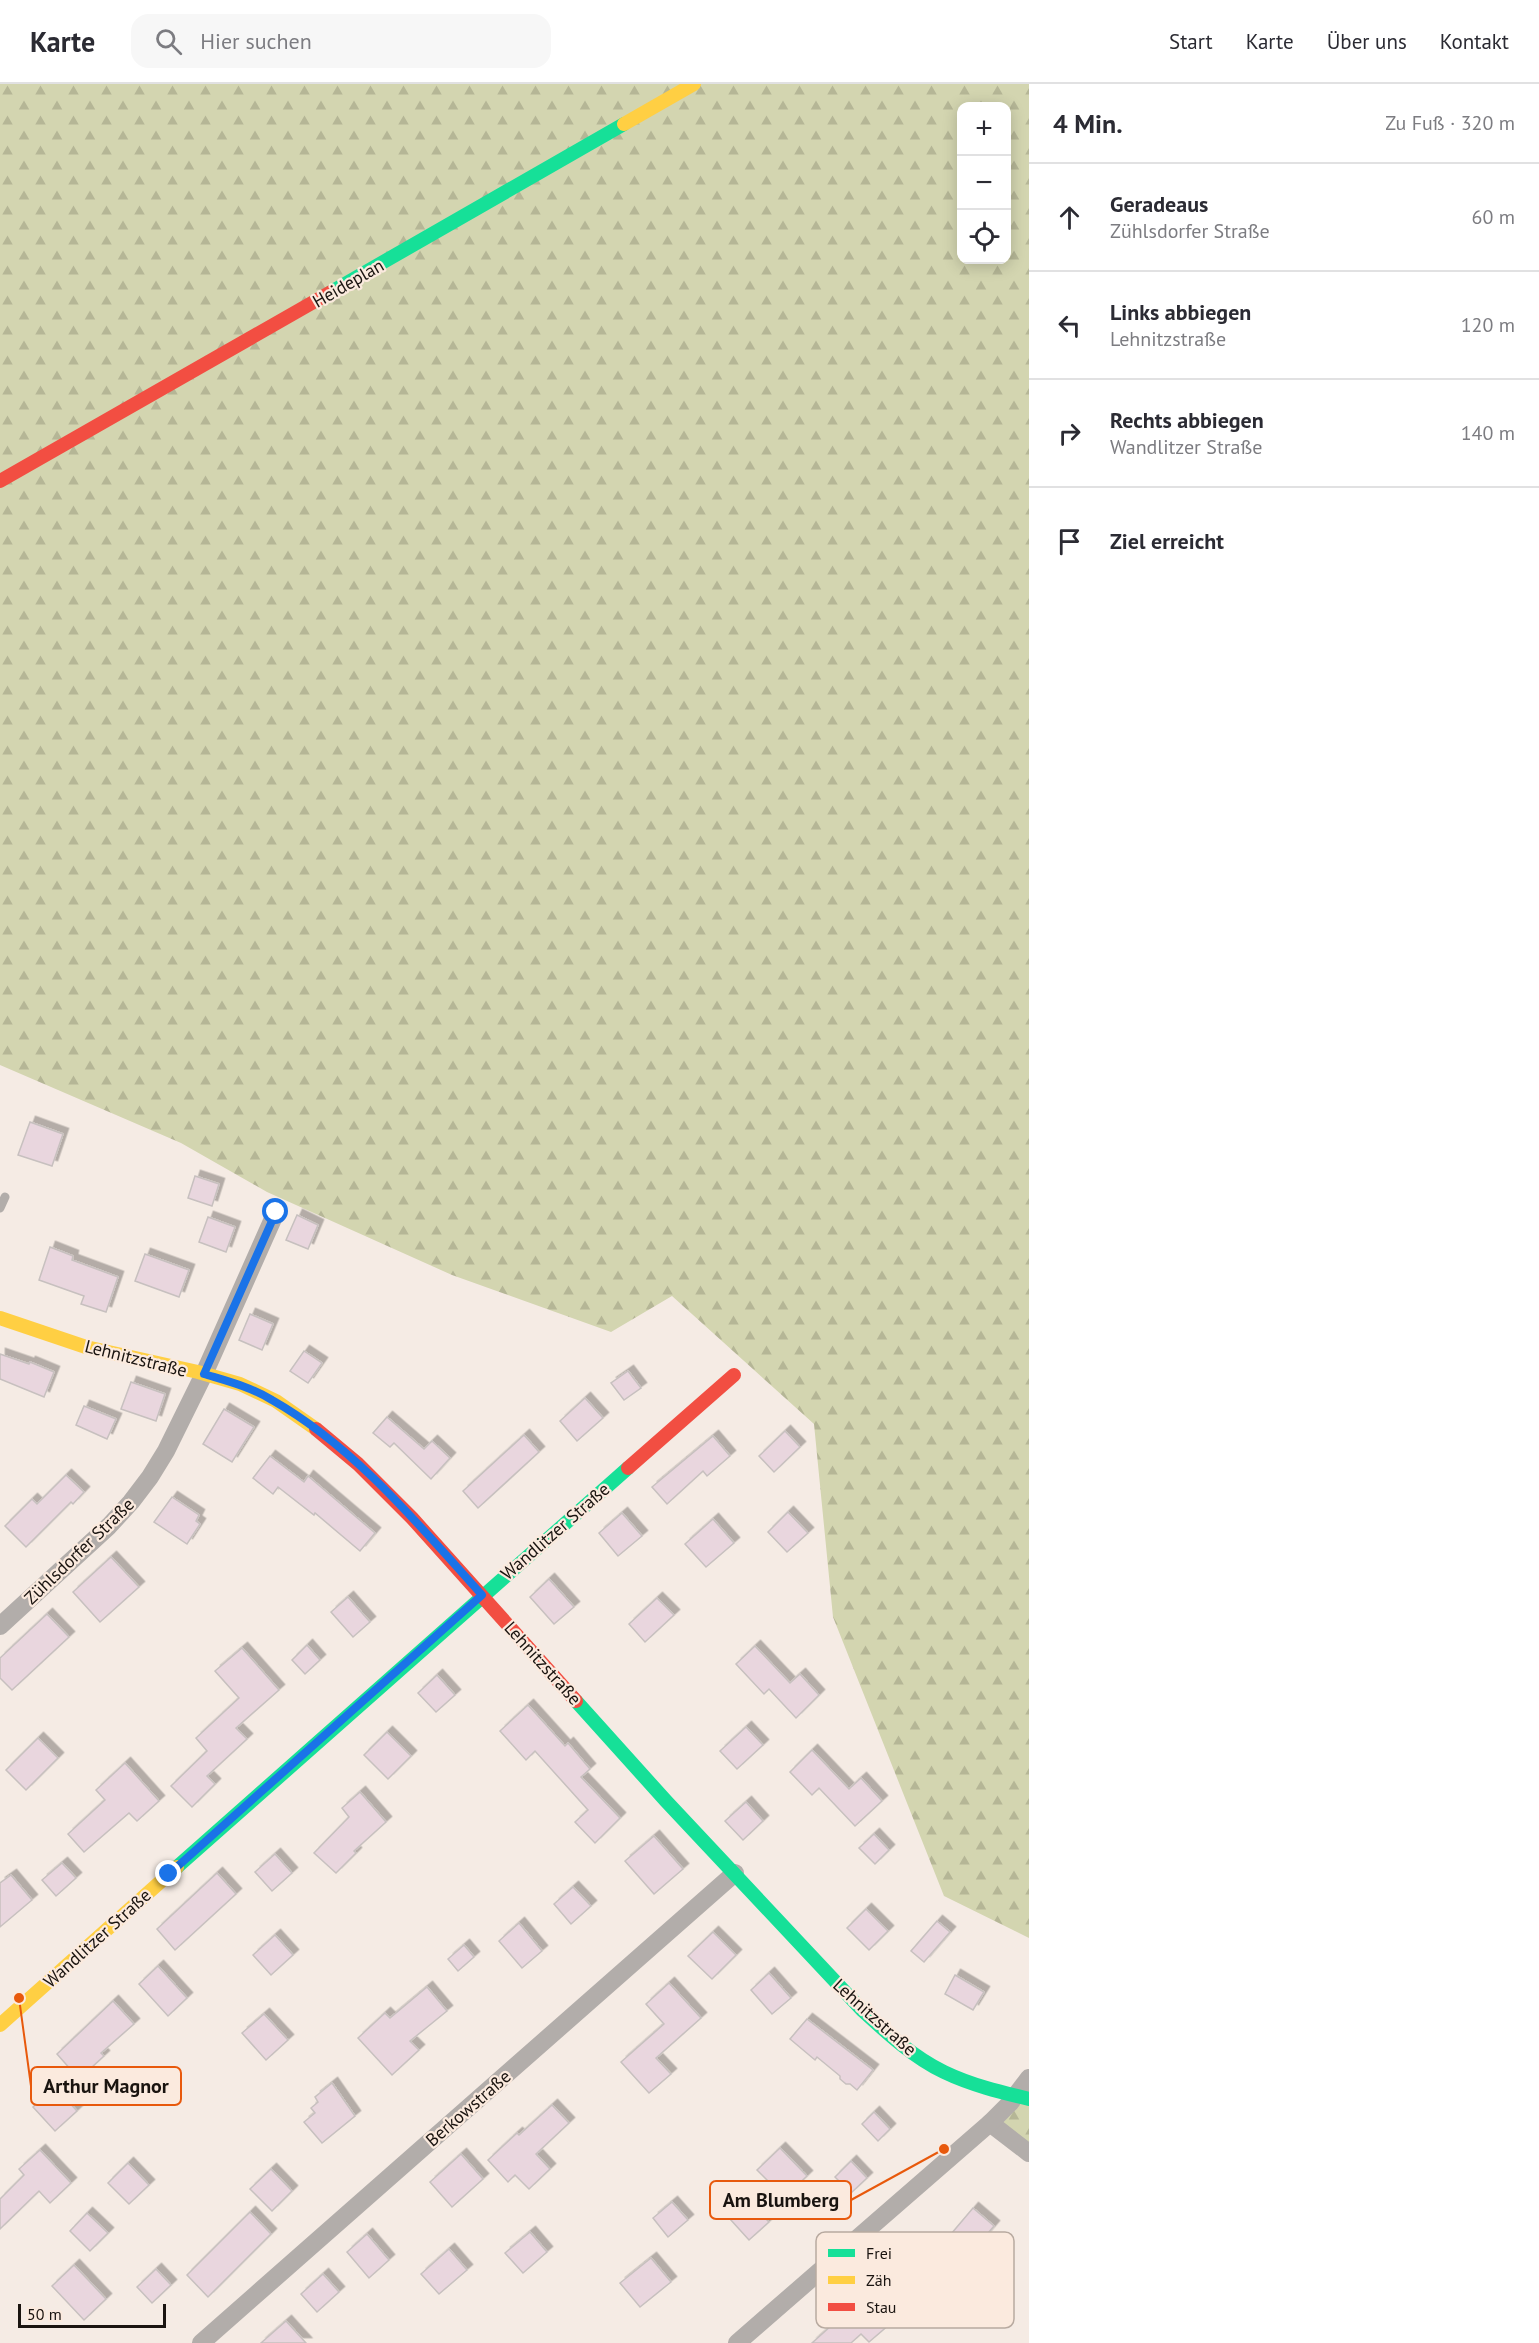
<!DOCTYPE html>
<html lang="de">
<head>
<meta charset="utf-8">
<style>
	body { margin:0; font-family:"PT Sans",sans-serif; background:#f7f7f7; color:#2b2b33 }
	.controls { position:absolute; right:18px; top:18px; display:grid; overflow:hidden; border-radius:12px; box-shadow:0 3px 15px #0003 }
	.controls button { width:54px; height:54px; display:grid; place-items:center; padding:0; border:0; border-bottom:2px solid #e1e1e2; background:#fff; color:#2b2b33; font:30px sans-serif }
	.scale { position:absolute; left:18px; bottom:15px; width:148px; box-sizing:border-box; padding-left:6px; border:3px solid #1a1410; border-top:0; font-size:16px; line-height:21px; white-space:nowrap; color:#1a1410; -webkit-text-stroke:4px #fbeade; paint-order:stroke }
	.stop { position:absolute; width:18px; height:18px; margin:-14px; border:4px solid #1a73e8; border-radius:50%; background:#fff }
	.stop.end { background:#1a73e8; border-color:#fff; box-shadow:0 2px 6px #0008 }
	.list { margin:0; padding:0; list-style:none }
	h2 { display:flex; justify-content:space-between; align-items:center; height:78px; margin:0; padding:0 24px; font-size:26px }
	h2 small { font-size:20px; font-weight:400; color:#7c7c81 }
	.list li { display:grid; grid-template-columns:39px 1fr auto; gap:18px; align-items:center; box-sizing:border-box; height:108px; padding:0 24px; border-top:2px solid #e1e1e2 }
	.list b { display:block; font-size:22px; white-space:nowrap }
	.list p { margin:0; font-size:20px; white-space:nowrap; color:#7c7c81 }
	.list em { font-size:20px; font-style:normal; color:#7c7c81 }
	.icon { flex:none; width:33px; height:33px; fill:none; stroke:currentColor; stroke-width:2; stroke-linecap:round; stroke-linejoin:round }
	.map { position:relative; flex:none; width:1029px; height:2259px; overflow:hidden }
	header { display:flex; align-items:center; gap:36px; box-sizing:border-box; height:84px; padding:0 30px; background:#fff; border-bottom:2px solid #e1e1e2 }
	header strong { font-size:28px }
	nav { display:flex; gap:33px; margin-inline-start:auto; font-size:21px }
	.search { width:420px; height:54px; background:#f7f7f7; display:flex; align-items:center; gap:15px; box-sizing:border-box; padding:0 21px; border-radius:18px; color:#7c7c81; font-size:22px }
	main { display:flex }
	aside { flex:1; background:#fff }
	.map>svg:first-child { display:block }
	.forest { fill:url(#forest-firs); fill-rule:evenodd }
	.building { fill:#e9d6de; stroke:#c7c0bf; stroke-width:1.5; filter:url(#shadow) }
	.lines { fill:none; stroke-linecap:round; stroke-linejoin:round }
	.lane { stroke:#b2adaa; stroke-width:9 }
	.street { stroke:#b2adaa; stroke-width:18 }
	.fast { stroke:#16e098; stroke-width:14 }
	.slow { stroke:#ffcf43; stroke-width:14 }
	.jam { stroke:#f24e42; stroke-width:14 }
	.route { stroke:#1a73e8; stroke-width:8 }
	.labels { text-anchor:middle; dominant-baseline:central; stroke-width:4.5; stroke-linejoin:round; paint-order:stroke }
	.street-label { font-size:18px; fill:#1a1410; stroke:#fbeade }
	.key { fill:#fbeade; stroke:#b8aaa0; stroke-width:1.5 }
	.key-label { font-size:16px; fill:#1a1410 }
	.leader { fill:none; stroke:#e8590c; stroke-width:2 }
	.callout-dot { fill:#e8590c; stroke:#fbeade; stroke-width:2 }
	.callout { fill:#fbeade; stroke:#e8590c; stroke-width:2 }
	.callout-label { font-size:20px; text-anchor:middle; font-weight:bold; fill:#1a1410 }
</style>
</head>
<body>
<header>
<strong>Karte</strong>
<div class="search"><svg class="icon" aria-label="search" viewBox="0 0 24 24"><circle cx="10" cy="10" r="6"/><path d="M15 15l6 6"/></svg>Hier suchen</div>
<nav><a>Start</a><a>Karte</a><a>Über uns</a><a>Kontakt</a></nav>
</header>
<main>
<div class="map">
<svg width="1029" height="2259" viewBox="0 0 1029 2259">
	<defs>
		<pattern id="forest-firs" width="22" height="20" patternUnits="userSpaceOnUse" patternTransform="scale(1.5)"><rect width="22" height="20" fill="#d3d5b0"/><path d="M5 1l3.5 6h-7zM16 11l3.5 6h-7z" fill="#b5b696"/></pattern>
		<filter id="shadow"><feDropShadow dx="5.5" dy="-5.5" stdDeviation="0" flood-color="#0004"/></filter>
	</defs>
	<rect width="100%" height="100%" fill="#f5ebe4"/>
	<g class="forest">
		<path d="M0,0H1029V1854L944,1812L833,1533L814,1340L672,1212L611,1248L452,1191L267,1108L181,1059L0,981ZM962,22H1006V176H962Z"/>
		<polygon points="1029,2015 1029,2069 990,2039"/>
	</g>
	<g class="building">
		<polygon points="30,1038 63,1050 52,1082 18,1071"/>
		<polygon points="195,1092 219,1100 212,1122 188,1114"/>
		<polygon points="297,1131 318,1141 308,1165 286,1156"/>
		<polygon points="208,1133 235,1143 226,1168 199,1158"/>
		<polygon points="50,1163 73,1172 72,1176 118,1193 106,1228 81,1220 84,1212 39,1196"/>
		<polygon points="145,1170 189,1186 179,1213 135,1197"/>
		<polygon points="250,1230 273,1240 262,1266 239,1256"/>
		<polygon points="304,1267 322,1279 308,1299 290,1287"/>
		<polygon points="0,1270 29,1280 30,1278 54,1288 44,1313 0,1295"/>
		<polygon points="628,1287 641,1304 624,1316 611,1299"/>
		<polygon points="131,1298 165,1310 156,1337 121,1325"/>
		<polygon points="585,1314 603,1334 577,1357 560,1337"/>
		<polygon points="84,1322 116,1335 107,1355 76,1341"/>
		<polygon points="224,1325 254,1343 232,1378 203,1360"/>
		<polygon points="387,1333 424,1365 432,1357 450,1374 431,1395 394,1359 390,1363 373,1349"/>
		<polygon points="785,1347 800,1363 774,1388 759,1372"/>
		<polygon points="524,1351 539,1368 478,1424 463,1407"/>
		<polygon points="713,1352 730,1372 707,1392 703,1387 667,1420 652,1403"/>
		<polygon points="270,1372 304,1398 308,1392 375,1449 360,1467 315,1429 314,1431 278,1403 273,1410 253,1394"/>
		<polygon points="66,1391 84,1408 73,1420 71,1418 26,1463 5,1442 32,1415 37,1420"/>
		<polygon points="172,1413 199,1431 196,1437 200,1440 187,1460 154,1438"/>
		<polygon points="788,1428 808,1449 787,1468 768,1448"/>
		<polygon points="622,1429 642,1452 618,1472 599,1449"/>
		<polygon points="713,1435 734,1459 706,1483 685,1460"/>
		<polygon points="111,1473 139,1503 100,1538 73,1508"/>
		<polygon points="549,1495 574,1523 554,1540 530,1513"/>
		<polygon points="348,1513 370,1538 353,1553 331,1528"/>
		<polygon points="657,1514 674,1531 645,1558 629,1540"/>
		<polygon points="47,1530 69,1553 12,1606 0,1594 0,1574"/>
		<polygon points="307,1561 320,1576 305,1590 292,1576"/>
		<polygon points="755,1562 790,1599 800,1590 819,1611 796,1634 769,1605 764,1610 736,1580"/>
		<polygon points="242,1564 279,1606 236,1644 247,1655 207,1692 215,1700 192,1723 171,1702 207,1667 196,1654 239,1614 215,1587"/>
		<polygon points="437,1591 455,1611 436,1628 418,1609"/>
		<polygon points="528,1621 565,1662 568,1659 590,1685 581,1693 620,1734 595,1759 575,1738 588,1726 535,1667 526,1676 500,1647"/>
		<polygon points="746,1643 763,1661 737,1685 720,1667"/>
		<polygon points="387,1648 411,1672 388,1695 364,1671"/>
		<polygon points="38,1654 58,1674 26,1706 6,1686"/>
		<polygon points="812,1666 849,1705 861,1694 882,1717 855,1742 819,1704 812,1711 790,1688"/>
		<polygon points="125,1679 159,1717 137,1737 129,1729 84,1768 68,1750 105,1716 96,1706"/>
		<polygon points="360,1708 386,1738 354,1767 356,1769 336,1789 314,1769 349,1733 342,1724"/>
		<polygon points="746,1718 763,1737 743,1756 725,1737"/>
		<polygon points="874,1750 889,1766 875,1780 859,1764"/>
		<polygon points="654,1752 683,1785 654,1810 625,1777"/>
		<polygon points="275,1770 292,1789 272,1807 255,1788"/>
		<polygon points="62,1779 76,1794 56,1812 42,1796"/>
		<polygon points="217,1789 236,1810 175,1866 157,1845"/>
		<polygon points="11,1791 32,1816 0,1843 0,1799"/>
		<polygon points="573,1803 591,1822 571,1840 554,1820"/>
		<polygon points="866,1825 888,1847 869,1866 847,1844"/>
		<polygon points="937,1837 950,1848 924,1878 911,1867"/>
		<polygon points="519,1839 542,1867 522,1884 499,1857"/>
		<polygon points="713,1848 736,1871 712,1895 688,1872"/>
		<polygon points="275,1851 293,1871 271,1891 253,1871"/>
		<polygon points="464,1861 474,1873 458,1887 448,1875"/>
		<polygon points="158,1882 187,1914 168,1932 139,1900"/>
		<polygon points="769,1889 791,1914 772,1930 751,1906"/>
		<polygon points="955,1891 984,1908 973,1926 945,1910"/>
		<polygon points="669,1899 701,1934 656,1974 671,1990 649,2009 621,1978 664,1940 646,1920"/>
		<polygon points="427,1903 447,1927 410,1957 419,1966 392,1991 358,1954 385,1929 390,1934"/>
		<polygon points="113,1917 134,1940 101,1969 104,1972 79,1995 57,1970"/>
		<polygon points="264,1930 288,1956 266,1976 242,1949"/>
		<polygon points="807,1935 873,1986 857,2006 850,2000 846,2000 840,1995 840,1992 817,1973 815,1976 790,1955"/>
		<polygon points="332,1999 355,2032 322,2059 304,2038 315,2029 311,2024 318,2018 315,2013"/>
		<polygon points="54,2002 77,2027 55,2047 33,2023"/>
		<polygon points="552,2021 569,2039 536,2070 550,2085 529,2105 515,2091 508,2098 488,2076 517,2049 519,2051"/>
		<polygon points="874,2028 890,2045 878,2057 862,2040"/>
		<polygon points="780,2064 807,2092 764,2133 769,2138 749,2156 730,2135 770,2099 757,2086"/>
		<polygon points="40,2066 71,2099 50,2119 39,2107 0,2145 0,2115 24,2091 19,2085"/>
		<polygon points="461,2070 483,2095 452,2123 430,2098"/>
		<polygon points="851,2077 867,2094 851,2109 835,2093"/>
		<polygon points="128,2079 149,2101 129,2120 108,2099"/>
		<polygon points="271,2085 292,2107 272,2127 250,2105"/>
		<polygon points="672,2118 688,2136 668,2153 653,2134"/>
		<polygon points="973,2124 994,2142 967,2174 946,2156"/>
		<polygon points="250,2128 271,2150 208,2213 187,2191"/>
		<polygon points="87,2129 108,2149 90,2167 70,2147"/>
		<polygon points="530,2148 547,2168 523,2189 505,2169"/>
		<polygon points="367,2150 389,2176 369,2194 347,2168"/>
		<polygon points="449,2165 467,2186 439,2210 421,2190"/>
		<polygon points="651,2174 671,2198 640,2223 620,2199"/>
		<polygon points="74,2181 106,2215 84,2236 52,2202"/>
		<polygon points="156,2185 171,2201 152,2219 137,2203"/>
		<polygon points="323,2190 339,2208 317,2228 301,2210"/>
		<polygon points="872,2205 897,2234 869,2258 861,2250 851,2259 812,2259"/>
		<polygon points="286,2237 306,2259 261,2259"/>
	</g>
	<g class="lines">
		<polyline class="lane" points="0,1124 5,1113"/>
		<g class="street">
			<polyline points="0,1542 109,1442 131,1418 150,1393 166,1367 204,1290 276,1128"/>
			<polyline points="990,2039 1029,2069"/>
			<polyline points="201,2259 735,1789"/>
			<polyline points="737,2259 990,2039 1010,2019 1029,1994"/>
		</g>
		<g class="fast">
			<polyline points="331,208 624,40"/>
			<path d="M576,1617L666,1717L862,1926C887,1949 913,1973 944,1988C971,2001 1000,2008 1029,2015"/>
			<polyline points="177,1783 628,1384"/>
		</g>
		<g class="slow">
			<polyline points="624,40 694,0"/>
			<polyline points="0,1234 86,1263 198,1288 240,1300 276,1317 316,1345"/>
			<polyline points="0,1941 177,1783"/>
		</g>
		<g class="jam">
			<polyline points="0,397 331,208"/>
			<polyline points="316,1345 358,1380 412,1434 576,1617"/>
			<polyline points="628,1384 734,1291"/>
		</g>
	</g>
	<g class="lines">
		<path class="route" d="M169,1790L482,1511C419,1441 355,1363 272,1316C251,1303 227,1297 204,1290L276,1128"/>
	</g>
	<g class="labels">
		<g class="street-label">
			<text transform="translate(348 199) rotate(-30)">Heideplan</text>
			<text transform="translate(136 1274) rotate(14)">Lehnitzstraße</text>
			<text transform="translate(555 1447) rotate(-41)">Wandlitzer Straße</text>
			<text transform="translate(79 1467) rotate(-44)">Zühlsdorfer Straße</text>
			<text transform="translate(543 1579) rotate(48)">Lehnitzstraße</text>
			<text transform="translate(97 1854) rotate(-42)">Wandlitzer Straße</text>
			<text transform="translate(875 1933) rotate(42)">Lehnitzstraße</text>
			<text transform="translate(468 2024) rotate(-41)">Berkowstraße</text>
		</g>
	</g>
	<rect x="816" y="2148" width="198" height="96" rx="9" class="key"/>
	<rect x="828" y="2165" width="27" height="8" fill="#16e098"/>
	<rect x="828" y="2192" width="27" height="8" fill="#ffcf43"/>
	<rect x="828" y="2219" width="27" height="8" fill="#f24e42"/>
	<g class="key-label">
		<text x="866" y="2175">Frei</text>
		<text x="866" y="2202">Zäh</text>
		<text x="866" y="2229">Stau</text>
	</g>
	<path class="leader" d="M19 1914L31 2002M944 2065L851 2116"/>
	<g class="callout-dot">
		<circle cx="19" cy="1914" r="6"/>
		<circle cx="944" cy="2065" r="6"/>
	</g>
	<g class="callout">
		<rect x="31" y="1983" width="150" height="38" rx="6"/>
		<rect x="710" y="2097" width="141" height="38" rx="6"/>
	</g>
	<g class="callout-label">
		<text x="106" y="2009">Arthur Magnor</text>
		<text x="781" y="2123">Am Blumberg</text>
	</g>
</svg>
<div class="controls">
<button>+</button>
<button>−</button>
<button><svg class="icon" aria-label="locate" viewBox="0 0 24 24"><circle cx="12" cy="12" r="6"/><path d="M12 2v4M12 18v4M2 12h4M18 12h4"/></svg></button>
</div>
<div class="scale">50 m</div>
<div class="stop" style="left:276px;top:1128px"></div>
<div class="stop end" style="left:169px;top:1790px"></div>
</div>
<aside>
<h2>4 Min.<small>Zu Fuß · 320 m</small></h2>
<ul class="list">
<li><svg class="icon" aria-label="ahead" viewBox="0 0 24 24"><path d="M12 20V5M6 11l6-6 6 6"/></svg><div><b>Geradeaus</b><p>Zühlsdorfer Straße</p></div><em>60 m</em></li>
<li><svg class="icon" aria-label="left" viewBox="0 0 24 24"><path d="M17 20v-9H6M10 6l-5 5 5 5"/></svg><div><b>Links abbiegen</b><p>Lehnitzstraße</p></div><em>120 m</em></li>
<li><svg class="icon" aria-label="right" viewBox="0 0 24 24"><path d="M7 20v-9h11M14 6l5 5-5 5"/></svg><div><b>Rechts abbiegen</b><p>Wandlitzer Straße</p></div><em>140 m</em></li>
<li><svg class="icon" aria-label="arrive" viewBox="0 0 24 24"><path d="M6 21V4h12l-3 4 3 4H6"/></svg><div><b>Ziel erreicht</b></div></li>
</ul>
</aside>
</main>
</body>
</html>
